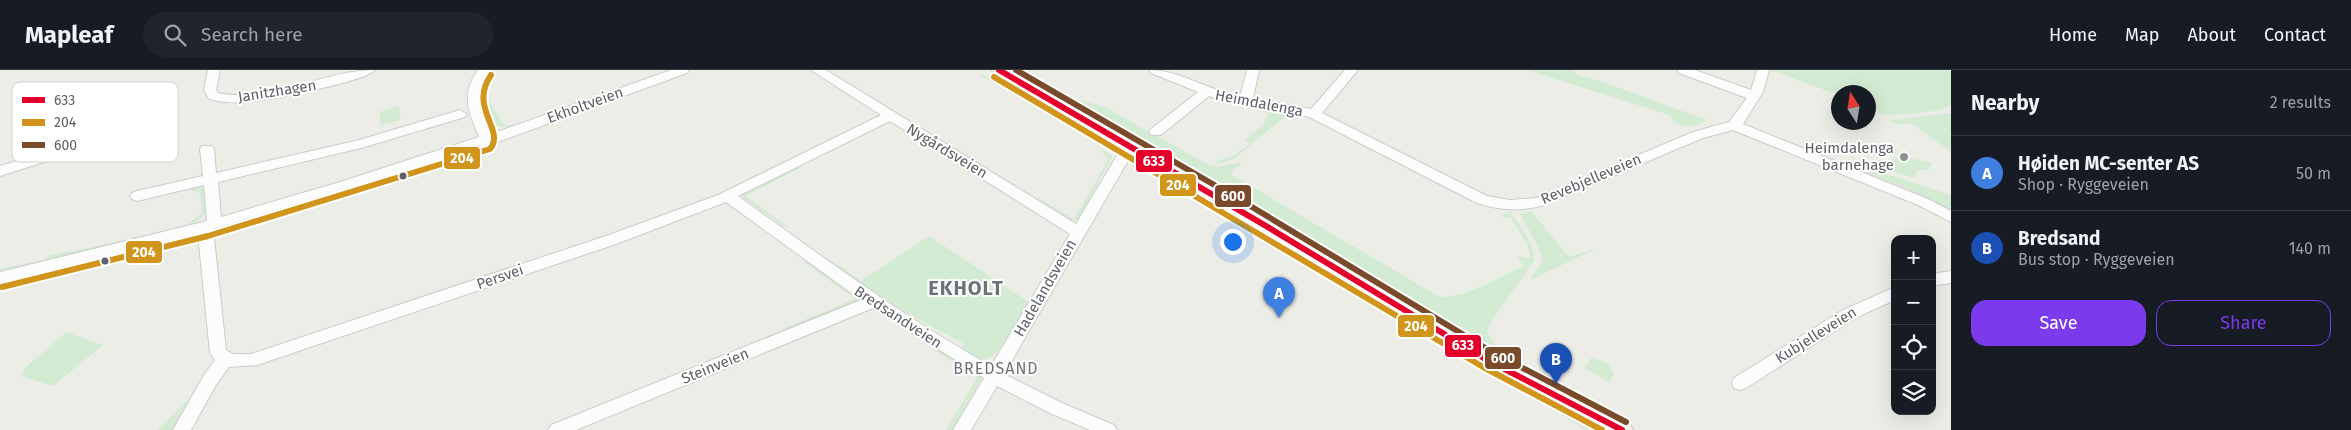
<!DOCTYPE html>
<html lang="en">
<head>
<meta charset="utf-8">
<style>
	body { margin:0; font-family:"Fira Sans",sans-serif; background:#20242c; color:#f1f3f6 }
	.controls { position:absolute; right:15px; bottom:15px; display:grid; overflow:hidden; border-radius:10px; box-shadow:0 5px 20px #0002 }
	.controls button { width:45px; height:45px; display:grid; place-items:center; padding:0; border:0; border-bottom:1px solid #363941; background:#171b24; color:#f1f3f6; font:25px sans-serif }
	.compass { position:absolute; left:1831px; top:15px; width:45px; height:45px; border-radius:50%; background:#171b24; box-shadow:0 5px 20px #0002; rotate:348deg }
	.you { position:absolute; left:1232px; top:171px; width:18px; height:18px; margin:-12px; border:4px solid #fff; border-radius:50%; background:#1a73e8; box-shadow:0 0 0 8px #1a73e833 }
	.badge { display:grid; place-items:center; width:32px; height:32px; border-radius:50%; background:#7c3aed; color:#fff; font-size:16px; font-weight:700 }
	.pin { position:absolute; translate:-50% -41px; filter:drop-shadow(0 1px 2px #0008) }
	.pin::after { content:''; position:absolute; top:26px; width:18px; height:15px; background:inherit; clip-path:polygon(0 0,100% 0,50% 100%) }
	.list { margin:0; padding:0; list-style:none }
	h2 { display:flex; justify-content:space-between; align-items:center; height:65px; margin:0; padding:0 20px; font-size:21px }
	h2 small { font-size:16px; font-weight:400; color:#9ea1a6 }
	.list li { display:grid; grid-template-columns:32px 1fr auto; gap:15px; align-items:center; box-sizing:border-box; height:75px; padding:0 20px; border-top:1px solid #363941 }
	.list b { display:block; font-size:19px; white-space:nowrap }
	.list p { margin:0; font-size:16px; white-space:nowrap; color:#9ea1a6 }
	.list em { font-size:16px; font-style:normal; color:#9ea1a6 }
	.actions { display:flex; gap:10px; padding:15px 20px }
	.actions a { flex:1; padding:11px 0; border:1px solid #7c3aed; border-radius:15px; text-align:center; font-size:18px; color:#7c3aed }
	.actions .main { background:#7c3aed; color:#fff }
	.icon { flex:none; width:28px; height:28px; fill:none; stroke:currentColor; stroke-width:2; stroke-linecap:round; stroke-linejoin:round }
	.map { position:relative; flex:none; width:1951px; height:360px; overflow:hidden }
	header { display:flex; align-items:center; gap:30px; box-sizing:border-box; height:70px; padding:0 25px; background:#171b24; border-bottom:1px solid #363941 }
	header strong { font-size:24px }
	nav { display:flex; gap:28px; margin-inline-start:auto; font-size:18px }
	.search { width:350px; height:45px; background:#20242c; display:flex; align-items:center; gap:12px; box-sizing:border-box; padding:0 18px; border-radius:28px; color:#9ea1a6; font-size:19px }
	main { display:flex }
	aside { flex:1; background:#171b24 }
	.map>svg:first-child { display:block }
	.green { fill:#d4ebd3 }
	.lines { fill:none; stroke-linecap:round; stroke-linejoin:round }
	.minor-casing { stroke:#cbcbca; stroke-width:2 }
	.major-casing { stroke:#d6ceb4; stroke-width:2 }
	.minor { fill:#fcfcfc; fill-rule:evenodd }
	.major { fill:#f3f2e8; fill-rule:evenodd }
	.bus-1-casing { stroke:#fff; stroke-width:10 }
	.bus-2-casing { stroke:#fff; stroke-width:10 }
	.bus-3-casing { stroke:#fff; stroke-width:10 }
	.bus-1 { stroke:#e4002b; stroke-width:6 }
	.bus-2 { stroke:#d0951a; stroke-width:6 }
	.bus-3 { stroke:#7a4b2a; stroke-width:6 }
	.poi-dot { fill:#8f9294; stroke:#fff; stroke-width:2 }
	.bus-dot { fill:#5d6167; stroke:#fff; stroke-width:2 }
	.labels { text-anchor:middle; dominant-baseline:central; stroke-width:4; stroke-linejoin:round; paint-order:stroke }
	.street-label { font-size:15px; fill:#5d6167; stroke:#fff }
	.poi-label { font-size:15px; fill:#5d6167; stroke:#fff; text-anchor:end }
	.neighbourhood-label { font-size:16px; letter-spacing:1px; fill:#6e7379; stroke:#fff }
	.district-label { font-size:20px; font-weight:bold; letter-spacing:1px; fill:#6e7379; stroke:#fff }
	.key { fill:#fff; stroke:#ced0d1; stroke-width:1 }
	.key-label { font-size:14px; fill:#5d6167 }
	.line-badge { stroke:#fff; stroke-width:2 }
	.badge-label { font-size:14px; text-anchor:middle; font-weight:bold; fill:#fff }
</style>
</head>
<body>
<header>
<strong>Mapleaf</strong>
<div class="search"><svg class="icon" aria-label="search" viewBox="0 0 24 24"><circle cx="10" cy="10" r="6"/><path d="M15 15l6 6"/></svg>Search here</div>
<nav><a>Home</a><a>Map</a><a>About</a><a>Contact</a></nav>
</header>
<main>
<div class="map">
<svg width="1951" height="360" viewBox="0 0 1951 360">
	<rect width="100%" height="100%" fill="#edede8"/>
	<g class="green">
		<path d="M491,0H495L489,8L486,25L504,55H516L579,32L581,34L515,57L494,56C475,40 478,17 491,0Z"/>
		<polygon points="1527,0 1574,0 1575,4 1606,13 1707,50 1692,57 1688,55 1683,57 1671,49 1673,48 1666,44"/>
		<polygon points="1767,0 1948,0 1951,2 1951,36 1936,41 1909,44 1883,45 1869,38 1868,22 1838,22 1838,25 1773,1 1770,3"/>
		<polygon points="979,3 1022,23 1100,66 1110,76 1105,76 978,4"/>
		<path d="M1028,11L1042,15L1070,28L1103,36L1209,95L1218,97L1243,92L1230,104L1440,227C1470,227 1497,207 1524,196L1516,187L1531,188L1526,172L1511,148L1503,147L1502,145L1511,142C1519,155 1538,177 1533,193L1492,250L1487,260C1495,282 1520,290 1537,304L1497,284L1190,103L1160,82Z"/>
		<path d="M1228,33L1283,40L1288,44L1234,89L1221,93L1214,92L1231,87L1250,74L1244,70C1252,63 1268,54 1268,43Z"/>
		<polygon points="399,36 401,50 381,55 379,42"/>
		<polygon points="1951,43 1951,82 1911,53 1897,55 1890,50"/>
		<polygon points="1085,70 1113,86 1079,147 1077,150 1067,150 1036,131 1038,128 1074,149 1108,91 1101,79"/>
		<polygon points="1905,87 1932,93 1928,100 1918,100 1914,108 1888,100 1891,89"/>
		<polygon points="1852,93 1951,125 1951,140 1906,118 1852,97"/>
		<polygon points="1145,94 1263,162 1454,281 1449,282 1141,95"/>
		<polygon points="797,97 800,98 746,126 788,157 786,158 743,128 745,122"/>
		<polygon points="194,116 205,118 206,142 200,149 187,157 0,202 0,199 46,189 48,186 158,163 189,154 202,142 200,123 186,119"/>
		<polygon points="1532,142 1569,187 1600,177 1530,210 1543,191 1537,174 1519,143"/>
		<path d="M929,166L1029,232C1023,242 1016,251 1011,261C998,283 986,303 962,277L964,274L869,222L836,198L837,194L861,211Z"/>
		<polygon points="806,190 858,230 852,235 785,263 781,261 782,259 855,229 804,192"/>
		<polygon points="66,262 103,275 53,316 21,306 25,298"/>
		<polygon points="935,277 979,303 982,308 952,360 946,360 977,308 933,279"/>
		<polygon points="1592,287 1608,293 1614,304 1609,312 1584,298"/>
		<polygon points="1511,313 1599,360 1584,359"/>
		<polygon points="185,332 192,332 177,360 157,360"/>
	</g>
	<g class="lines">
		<g class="minor-casing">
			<g id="minor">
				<path d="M208,0H220L216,20L218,23C271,34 323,0 375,0C365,12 264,31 244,32C232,33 221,32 209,29L204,20Z"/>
				<path d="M478,0H490C474,24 480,39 491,64L671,0H689L687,3L492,74L213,159L226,280L233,284H251L606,166L718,125L881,45L811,0H826L1076,154L1124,74H1134L1136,77L1004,304L1062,333L1114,355L1117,360H1090L1050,343L997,316L971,360H953L984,308L873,238L576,360H548L551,355L861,230L726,132L616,174L257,295L229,297L216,315L191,360H173L204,305L215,290L210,283L198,164L0,214V202L207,151L204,115L137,131L132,129L130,126L132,123L137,121L203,106L200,79L202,76H212L214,79L216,103L359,70L460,40L467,44L465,47L361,78L218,112L221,147L340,112L479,67C469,42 460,25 478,0ZM890,51L1070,164L991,296C902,246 821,186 738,126Z"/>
				<path d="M1149,0C1181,0 1208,21 1240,26L1247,0H1259L1253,28L1311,39L1345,0H1358L1322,43L1487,126L1510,130L1536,128L1693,62L1729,52L1747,28L1679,3L1677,0H1695L1751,20L1757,0H1769L1763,22L1743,54L1928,129L1951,141V152L1918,135L1733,60L1703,68L1544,135C1521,142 1499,140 1477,133L1309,47C1276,36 1241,39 1209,26L1161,65H1151L1149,62L1151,59L1198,22L1151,3Z"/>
				<polygon points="64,77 71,81 69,84 0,106 0,96"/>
				<polygon points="1951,201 1951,213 1932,216 1932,204"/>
				<polygon points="1895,217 1895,230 1855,248 1746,318 1740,320 1734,318 1732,313 1734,308 1843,240"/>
			</g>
		</g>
		<g class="major-casing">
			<polygon id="major" points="991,0 1010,0 1278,154 1494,284 1630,354 1633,360 1601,360 1524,320 1436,270 1231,143 1027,24"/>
		</g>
		<use href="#minor" class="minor"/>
		<use href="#major" class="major"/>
		<g class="bus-1-casing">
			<polyline id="bus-1" points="999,0 1271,159 1487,290 1622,360"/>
		</g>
		<g class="bus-2-casing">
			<g id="bus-2">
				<polyline points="994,7 1483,297 1602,360"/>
				<path d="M2,217L208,166L490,79C506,60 468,38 491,5"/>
			</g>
		</g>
		<g class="bus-3-casing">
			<polyline id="bus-3" points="1016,0 1242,131 1492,282 1626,352"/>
		</g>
		<use href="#bus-1" class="bus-1"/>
		<use href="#bus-2" class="bus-2"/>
		<use href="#bus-3" class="bus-3"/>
	</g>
	<circle class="poi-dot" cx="1904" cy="87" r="5"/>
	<g class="bus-dot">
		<circle cx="403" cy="106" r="4.5"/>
		<circle cx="105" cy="191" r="4.5"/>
	</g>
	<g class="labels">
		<g class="street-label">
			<text transform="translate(277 21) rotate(-9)">Janitzhagen</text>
			<text transform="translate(1259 33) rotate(11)">Heimdalenga</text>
			<text transform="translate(585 35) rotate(-20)">Ekholtveien</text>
			<text transform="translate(947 81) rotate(31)">Nygårdsveien</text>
			<text transform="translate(1591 109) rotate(-23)">Revebjelleveien</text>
			<text transform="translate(500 207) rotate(-19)">Persvei</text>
			<text transform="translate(1045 218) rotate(-60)">Hadelandsveien</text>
			<text transform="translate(898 247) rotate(33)">Bredsandveien</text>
			<text transform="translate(1816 265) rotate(-32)">Kubjelleveien</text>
			<text transform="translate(715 296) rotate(-22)">Steinveien</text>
		</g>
		<g class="poi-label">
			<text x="1894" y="78">Heimdalenga<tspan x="1894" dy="17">barnehage</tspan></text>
		</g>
		<g class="neighbourhood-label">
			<text x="996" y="298">BREDSAND</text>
		</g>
		<g class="district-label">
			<text x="966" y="218">EKHOLT</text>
		</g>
	</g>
	<rect x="12" y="12" width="166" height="80" rx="8" class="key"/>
	<rect x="22" y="27" width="23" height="6" fill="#e4002b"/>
	<rect x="22" y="49" width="23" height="7" fill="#d0951a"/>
	<rect x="22" y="72" width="23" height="6" fill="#7a4b2a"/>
	<g class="key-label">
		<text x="54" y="35">633</text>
		<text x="54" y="57">204</text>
		<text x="54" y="80">600</text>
	</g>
	<g class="line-badge">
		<rect x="443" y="76" width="38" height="24" rx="5" fill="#d0951a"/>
		<rect x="1135" y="79" width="38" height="24" rx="5" fill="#e4002b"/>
		<rect x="1159" y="103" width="38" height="24" rx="5" fill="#d0951a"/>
		<rect x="1214" y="114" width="38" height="24" rx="5" fill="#7a4b2a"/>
		<rect x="125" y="170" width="38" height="24" rx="5" fill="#d0951a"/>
		<rect x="1397" y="244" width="38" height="24" rx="5" fill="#d0951a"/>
		<rect x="1444" y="264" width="38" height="24" rx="5" fill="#e4002b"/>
		<rect x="1484" y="276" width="38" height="24" rx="5" fill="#7a4b2a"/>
	</g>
	<g class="badge-label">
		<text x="462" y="93">204</text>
		<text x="1154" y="96">633</text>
		<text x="1178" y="120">204</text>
		<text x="1233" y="131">600</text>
		<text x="144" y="187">204</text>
		<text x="1416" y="261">204</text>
		<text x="1463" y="280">633</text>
		<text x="1503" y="293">600</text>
	</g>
</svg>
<div class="controls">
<button>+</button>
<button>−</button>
<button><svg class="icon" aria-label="locate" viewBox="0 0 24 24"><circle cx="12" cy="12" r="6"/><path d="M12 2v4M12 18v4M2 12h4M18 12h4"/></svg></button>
<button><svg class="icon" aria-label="layers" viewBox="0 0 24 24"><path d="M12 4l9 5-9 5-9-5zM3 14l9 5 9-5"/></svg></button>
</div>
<svg class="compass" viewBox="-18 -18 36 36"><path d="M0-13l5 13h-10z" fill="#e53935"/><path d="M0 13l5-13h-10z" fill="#9ea1a6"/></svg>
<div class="you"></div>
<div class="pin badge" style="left:1279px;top:248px;background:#3f7fe0">A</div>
<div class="pin badge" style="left:1556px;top:314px;background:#1a4fb4">B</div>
</div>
<aside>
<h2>Nearby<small>2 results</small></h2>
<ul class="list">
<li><span class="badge" style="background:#3f7fe0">A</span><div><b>Høiden MC-senter AS</b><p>Shop · Ryggeveien</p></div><em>50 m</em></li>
<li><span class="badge" style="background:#1a4fb4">B</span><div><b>Bredsand</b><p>Bus stop · Ryggeveien</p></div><em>140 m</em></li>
</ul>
<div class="actions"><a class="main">Save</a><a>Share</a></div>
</aside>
</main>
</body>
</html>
